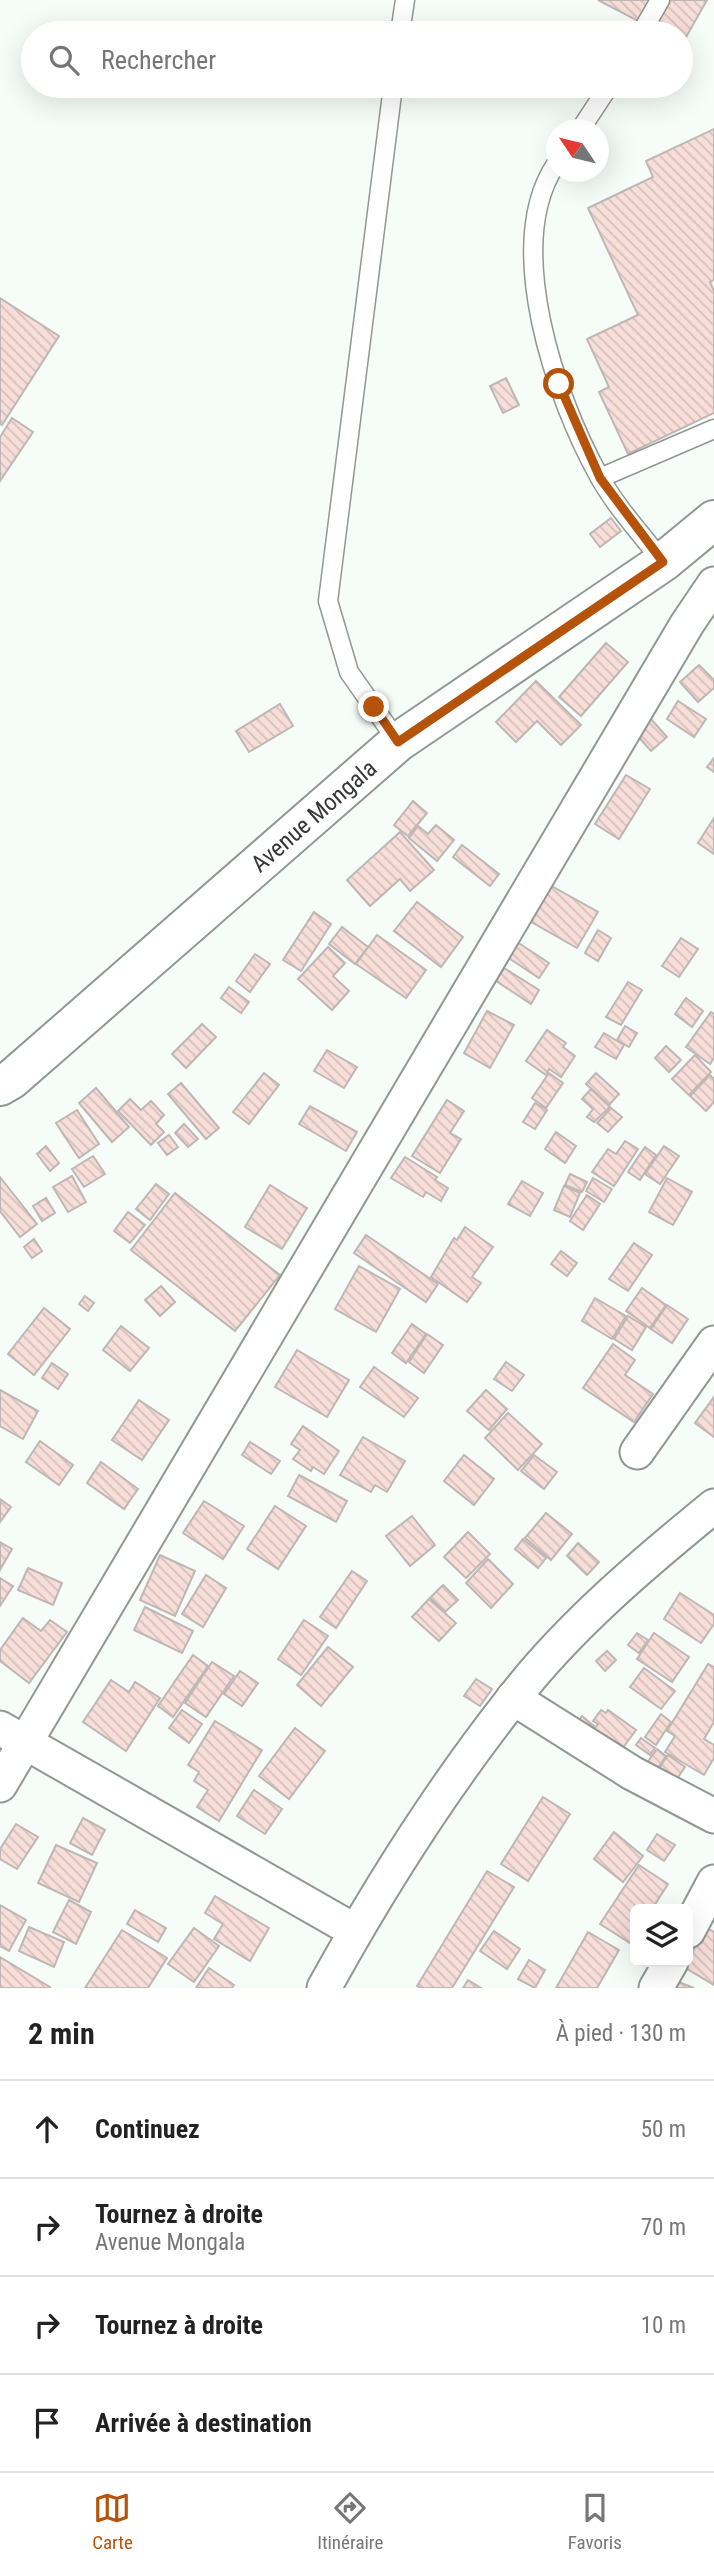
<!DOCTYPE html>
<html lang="fr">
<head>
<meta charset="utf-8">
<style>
	body { margin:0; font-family:"Roboto Condensed",sans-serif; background:#f2f2f2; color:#222 }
	.controls { position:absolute; right:21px; bottom:21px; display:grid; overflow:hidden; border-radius:10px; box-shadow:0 7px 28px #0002 }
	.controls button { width:63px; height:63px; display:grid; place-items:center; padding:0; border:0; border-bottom:2px solid #e0e0e0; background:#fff; color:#222; font:35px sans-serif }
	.compass { position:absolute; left:546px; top:119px; width:63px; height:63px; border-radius:50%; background:#fff; box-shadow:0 7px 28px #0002; rotate:305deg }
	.stop { position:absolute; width:21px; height:21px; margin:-16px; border:5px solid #b45309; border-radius:50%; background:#fff }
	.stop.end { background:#b45309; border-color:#fff; box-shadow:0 2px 7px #0008 }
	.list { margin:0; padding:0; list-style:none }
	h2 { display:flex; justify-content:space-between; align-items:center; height:91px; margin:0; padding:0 28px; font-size:30px }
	h2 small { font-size:23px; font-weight:400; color:#767676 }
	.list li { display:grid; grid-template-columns:46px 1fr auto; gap:21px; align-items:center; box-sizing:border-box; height:98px; padding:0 28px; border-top:2px solid #e0e0e0 }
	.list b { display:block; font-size:26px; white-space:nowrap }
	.list p { margin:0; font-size:23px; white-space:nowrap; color:#767676 }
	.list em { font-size:23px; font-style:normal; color:#767676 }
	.icon { flex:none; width:38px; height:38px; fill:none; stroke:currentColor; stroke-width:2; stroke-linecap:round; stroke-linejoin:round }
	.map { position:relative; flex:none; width:714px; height:1988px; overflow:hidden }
	.search { position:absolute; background:#fff; box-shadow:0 7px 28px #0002; left:21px; right:21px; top:21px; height:77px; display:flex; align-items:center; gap:18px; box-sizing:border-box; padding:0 24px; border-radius:38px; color:#767676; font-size:26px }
	.sheet { height:483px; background:#fff }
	nav { display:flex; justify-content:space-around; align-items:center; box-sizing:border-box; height:98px; border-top:2px solid #e0e0e0; background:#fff; font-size:19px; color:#767676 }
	nav a { display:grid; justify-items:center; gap:4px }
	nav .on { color:#b45309 }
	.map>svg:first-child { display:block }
	.building { fill:url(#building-back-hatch); stroke:#bfb7b5; stroke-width:2 }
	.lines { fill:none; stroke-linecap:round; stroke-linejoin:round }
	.service-casing { stroke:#919793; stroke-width:21 }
	.minor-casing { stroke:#919793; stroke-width:37 }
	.tertiary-casing { stroke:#919793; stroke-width:42 }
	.service { stroke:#fff; stroke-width:18 }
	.minor { stroke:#fff; stroke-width:33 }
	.tertiary { stroke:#fff; stroke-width:38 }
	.route { stroke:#b45309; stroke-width:9 }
	.labels { text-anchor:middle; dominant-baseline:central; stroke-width:5; stroke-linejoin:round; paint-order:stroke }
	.street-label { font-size:24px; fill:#353836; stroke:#fff }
</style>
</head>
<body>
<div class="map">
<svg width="714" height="1988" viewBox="0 0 714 1988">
	<defs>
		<pattern id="building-back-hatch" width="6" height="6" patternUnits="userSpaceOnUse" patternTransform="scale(1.75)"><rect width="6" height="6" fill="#f8ded9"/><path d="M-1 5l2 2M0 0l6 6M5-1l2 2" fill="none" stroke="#d5bfbb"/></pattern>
	</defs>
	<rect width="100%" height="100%" fill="#f6fdf8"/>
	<g class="building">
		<polygon points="598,0 650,0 638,21"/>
		<polygon points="671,0 707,0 681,46 681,33 653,31"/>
		<polygon points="714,129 714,280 710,282 714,291 714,413 628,454 599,392 609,387 587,339 638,315 588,208 653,177 646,161"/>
		<polygon points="0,298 59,336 2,425 0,424"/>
		<polygon points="506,378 519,405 503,413 490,386"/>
		<polygon points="12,418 33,432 0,481 0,437"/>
		<polygon points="611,518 621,531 600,547 590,534"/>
		<polygon points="606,643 628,662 581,716 559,697"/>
		<polygon points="699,665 714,680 714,688 698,702 680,682"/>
		<polygon points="536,681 581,725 561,745 537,721 516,742 496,722"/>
		<polygon points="678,701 706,719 694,737 667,719"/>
		<polygon points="280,704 293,726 249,752 236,731"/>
		<polygon points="651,719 667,737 651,751 635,733"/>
		<polygon points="714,758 714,772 707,767"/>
		<polygon points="626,775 650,789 619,839 595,824"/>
		<polygon points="413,801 427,813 408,836 394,825"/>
		<polygon points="714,818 714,854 698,843"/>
		<polygon points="436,825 454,840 437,861 409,838 418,826 428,834"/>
		<polygon points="400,832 434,870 410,891 400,879 370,906 347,880"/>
		<polygon points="462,845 499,874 490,886 453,857"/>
		<polygon points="548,884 598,912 577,948 528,920"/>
		<polygon points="417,902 463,937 441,967 394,931"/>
		<polygon points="314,912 331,924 301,971 283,960"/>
		<polygon points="342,927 368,947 355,964 329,944"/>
		<polygon points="598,930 611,938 598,961 585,953"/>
		<polygon points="377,935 426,970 406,998 356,964"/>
		<polygon points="681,938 698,949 679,977 662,966"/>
		<polygon points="517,942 549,963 539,978 507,957"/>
		<polygon points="328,947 345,963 333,976 349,991 332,1010 298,979"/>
		<polygon points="255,954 270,964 250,992 236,981"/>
		<polygon points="504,968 539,990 531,1004 496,981"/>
		<polygon points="628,982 642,990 621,1025 606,1017"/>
		<polygon points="229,987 249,1002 241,1013 221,998"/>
		<polygon points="686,998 703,1011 692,1027 675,1014"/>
		<polygon points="487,1011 514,1025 490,1068 464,1053"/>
		<polygon points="711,1012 714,1014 714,1058 710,1064 686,1047"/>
		<polygon points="202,1024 216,1037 186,1068 172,1054"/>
		<polygon points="625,1026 637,1033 629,1047 617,1040"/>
		<polygon points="547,1030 566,1043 563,1047 575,1056 561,1077 549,1069 546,1075 526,1061"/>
		<polygon points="604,1033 624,1045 616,1059 595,1047"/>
		<polygon points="666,1046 681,1060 669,1072 655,1058"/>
		<polygon points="327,1050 357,1067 344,1088 314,1071"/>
		<polygon points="695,1055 711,1072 689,1095 672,1079"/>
		<polygon points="264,1073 279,1085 249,1124 233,1112"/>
		<polygon points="549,1073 563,1083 546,1108 532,1098"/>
		<polygon points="596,1073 619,1094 609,1105 586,1084"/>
		<polygon points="710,1075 714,1079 714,1102 706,1111 690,1096"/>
		<polygon points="181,1083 219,1128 206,1139 168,1094"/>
		<polygon points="96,1088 129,1127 112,1142 79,1103"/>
		<polygon points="591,1089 610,1107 594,1122 587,1117 593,1109 582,1099"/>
		<polygon points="130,1099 141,1110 151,1101 164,1115 156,1124 164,1132 151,1145 118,1111"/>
		<polygon points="447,1100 464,1111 450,1133 461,1139 440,1173 412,1156"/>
		<polygon points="535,1103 547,1110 535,1129 523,1122"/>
		<polygon points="310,1106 357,1132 346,1151 299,1124"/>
		<polygon points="611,1108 622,1117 608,1132 597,1123"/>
		<polygon points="77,1110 99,1144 79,1158 56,1123"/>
		<polygon points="184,1124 198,1139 188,1147 175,1133"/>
		<polygon points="556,1132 576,1146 565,1163 545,1149"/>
		<polygon points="169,1135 178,1147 167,1155 158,1143"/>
		<polygon points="625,1141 638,1149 614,1186 592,1172 608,1149 616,1154"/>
		<polygon points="46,1146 59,1163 50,1171 37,1154"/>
		<polygon points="664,1146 679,1156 660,1184 645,1174"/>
		<polygon points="645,1147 656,1155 640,1180 628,1172"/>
		<polygon points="93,1156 105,1174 84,1187 72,1169"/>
		<polygon points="405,1157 437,1177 435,1180 448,1188 441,1201 426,1192 423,1197 391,1178"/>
		<polygon points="570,1174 587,1182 582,1192 565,1185"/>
		<polygon points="72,1176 86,1202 68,1212 53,1187"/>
		<polygon points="0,1177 37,1224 20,1237 0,1211"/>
		<polygon points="593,1178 612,1189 604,1202 586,1191"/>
		<polygon points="667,1178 692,1192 673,1225 649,1212"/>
		<polygon points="522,1181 543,1193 530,1216 508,1204"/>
		<polygon points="156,1184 169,1194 150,1220 136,1209"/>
		<polygon points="270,1185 307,1208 282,1249 245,1227"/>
		<polygon points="564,1186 580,1193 570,1217 554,1210"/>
		<polygon points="175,1193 280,1275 235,1331 131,1250"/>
		<polygon points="587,1195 600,1204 583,1230 570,1221"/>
		<polygon points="46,1198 55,1213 42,1221 33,1206"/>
		<polygon points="128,1212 145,1225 130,1243 114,1231"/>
		<polygon points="465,1227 493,1247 472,1277 481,1283 467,1302 431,1277 454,1238 457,1240"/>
		<polygon points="366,1235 438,1284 426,1302 354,1253"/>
		<polygon points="34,1239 42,1251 32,1258 24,1247"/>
		<polygon points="634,1243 652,1255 628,1291 609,1279"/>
		<polygon points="561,1251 577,1263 567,1276 551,1264"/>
		<polygon points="359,1266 400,1289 376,1332 335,1309"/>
		<polygon points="161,1286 175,1302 160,1316 145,1300"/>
		<polygon points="642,1288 666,1305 650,1328 626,1311"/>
		<polygon points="85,1296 94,1303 88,1311 79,1304"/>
		<polygon points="595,1298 626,1316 612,1339 582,1321"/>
		<polygon points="667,1305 688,1319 672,1343 651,1329"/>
		<polygon points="44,1308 70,1329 34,1375 8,1354"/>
		<polygon points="628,1316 646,1327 632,1350 614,1339"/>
		<polygon points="412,1324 426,1334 406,1363 392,1353"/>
		<polygon points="121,1326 149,1348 130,1371 103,1350"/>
		<polygon points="427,1334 443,1345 424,1373 409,1362"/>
		<polygon points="613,1344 635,1360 625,1375 653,1394 634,1422 583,1388"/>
		<polygon points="297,1350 349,1380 327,1417 275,1387"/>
		<polygon points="506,1362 524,1375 512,1391 494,1379"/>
		<polygon points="52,1363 68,1374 58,1389 42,1378"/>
		<polygon points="374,1367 418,1398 404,1417 360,1387"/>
		<polygon points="0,1390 38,1411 23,1439 0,1426"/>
		<polygon points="486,1390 507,1409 489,1430 467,1411"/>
		<polygon points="714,1397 714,1437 695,1423"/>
		<polygon points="139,1400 169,1420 142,1460 112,1440"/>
		<polygon points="508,1413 542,1444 518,1470 485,1438"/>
		<polygon points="303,1426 339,1451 324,1474 313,1467 311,1471 293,1459 300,1450 291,1444"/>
		<polygon points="363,1437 405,1461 387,1492 375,1485 371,1492 340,1475"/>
		<polygon points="40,1441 73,1465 59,1485 26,1462"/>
		<polygon points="250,1442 280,1461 271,1474 242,1455"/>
		<polygon points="464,1455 494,1479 474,1505 444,1481"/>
		<polygon points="534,1455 557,1472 544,1489 521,1471"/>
		<polygon points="101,1462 138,1489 124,1509 87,1483"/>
		<polygon points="299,1475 347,1501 336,1522 288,1496"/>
		<polygon points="0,1499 11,1507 0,1522"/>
		<polygon points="204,1501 244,1526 223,1559 183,1533"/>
		<polygon points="275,1506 306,1526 278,1569 247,1549"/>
		<polygon points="546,1513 572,1534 551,1560 525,1538"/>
		<polygon points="412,1516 435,1545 410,1566 386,1536"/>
		<polygon points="468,1532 490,1554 466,1578 444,1557"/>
		<polygon points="523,1539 546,1558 538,1568 515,1549"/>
		<polygon points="0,1542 12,1549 0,1570"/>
		<polygon points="578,1543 599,1562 587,1575 567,1556"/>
		<polygon points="160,1555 195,1571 175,1616 140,1600"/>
		<polygon points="488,1559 513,1584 491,1608 466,1583"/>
		<polygon points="28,1568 62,1583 53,1605 18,1590"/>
		<polygon points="352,1571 367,1581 336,1628 320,1617"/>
		<polygon points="206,1575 226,1588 203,1627 182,1614"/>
		<polygon points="0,1578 13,1586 0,1606"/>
		<polygon points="443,1585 458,1600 445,1612 430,1598"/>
		<polygon points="680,1593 714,1615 714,1624 701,1643 664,1619"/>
		<polygon points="429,1599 456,1623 439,1641 412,1617"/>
		<polygon points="145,1607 193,1631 182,1653 134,1630"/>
		<polygon points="23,1618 41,1631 50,1620 67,1632 29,1683 0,1661 0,1650"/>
		<polygon points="304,1620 328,1636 301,1675 278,1659"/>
		<polygon points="637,1633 648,1640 639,1653 628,1645"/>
		<polygon points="654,1633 689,1657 672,1682 637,1659"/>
		<polygon points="328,1647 353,1667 321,1706 297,1685"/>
		<polygon points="607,1651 616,1660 605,1671 596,1661"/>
		<polygon points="193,1655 208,1666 173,1717 158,1706"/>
		<polygon points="212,1662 234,1676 206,1717 185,1703"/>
		<polygon points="708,1664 714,1667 714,1722 704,1739 714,1745 714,1758 704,1775 665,1752 675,1736 667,1731"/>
		<polygon points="644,1668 675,1691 661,1709 630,1687"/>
		<polygon points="240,1671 258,1683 242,1706 224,1694"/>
		<polygon points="476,1679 492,1689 480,1706 464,1696"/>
		<polygon points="111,1680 129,1692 135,1682 160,1698 126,1751 83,1722"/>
		<polygon points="182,1710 202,1724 189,1743 169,1728"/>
		<polygon points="601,1710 606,1713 608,1710 636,1730 613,1761 585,1741 598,1724 593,1721"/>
		<polygon points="661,1714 671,1722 656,1745 645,1737"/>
		<polygon points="582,1716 594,1726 583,1741 570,1732"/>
		<polygon points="215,1721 262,1750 219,1821 197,1807 208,1790 194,1781 199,1772 188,1765"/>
		<polygon points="295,1728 325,1751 289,1799 259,1776"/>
		<polygon points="641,1738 655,1748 650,1755 636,1745"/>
		<polygon points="657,1749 666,1756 654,1774 644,1767"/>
		<polygon points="668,1755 685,1767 670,1789 653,1777"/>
		<polygon points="254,1790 282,1809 265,1834 237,1816"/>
		<polygon points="543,1797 570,1814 528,1881 501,1864"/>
		<polygon points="83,1818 105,1830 92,1855 70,1843"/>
		<polygon points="16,1824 38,1837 17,1869 0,1859 0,1849"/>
		<polygon points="614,1832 643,1856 623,1882 594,1859"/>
		<polygon points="657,1834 675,1845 664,1861 647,1850"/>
		<polygon points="56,1845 97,1863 79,1902 38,1883"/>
		<polygon points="639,1865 668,1884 652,1909 635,1909 635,1935 630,1943 600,1924"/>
		<polygon points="487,1871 514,1887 452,1988 421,1988 417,1986"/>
		<polygon points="215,1896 269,1928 250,1961 214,1939 223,1924 205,1913"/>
		<polygon points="69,1900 91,1912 76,1944 53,1932"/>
		<polygon points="0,1905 26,1920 9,1951 0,1946"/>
		<polygon points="135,1910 166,1928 158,1942 127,1924"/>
		<polygon points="29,1927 64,1942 54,1967 19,1951"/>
		<polygon points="705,1927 714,1932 714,1985 682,1966 688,1962"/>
		<polygon points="194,1928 219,1946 194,1982 168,1964"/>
		<polygon points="122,1930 167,1958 148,1988 85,1988"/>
		<polygon points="494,1931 520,1949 507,1969 480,1951"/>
		<polygon points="588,1932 619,1950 597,1988 556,1988"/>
		<polygon points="0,1957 50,1987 50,1988 0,1988"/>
		<polygon points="529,1960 545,1970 535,1988 518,1979"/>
		<polygon points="209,1968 234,1985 232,1988 196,1988"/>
		<polygon points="468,1980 481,1988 463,1988"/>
		<polygon points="676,1981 694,1988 673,1988"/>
	</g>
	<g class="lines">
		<g class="service-casing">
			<g id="service">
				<polyline points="400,33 405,0"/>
				<polyline points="641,33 660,0"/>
				<polyline points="393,86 328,601 349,672 398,742"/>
				<polyline points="580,130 609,86"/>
				<path d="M556,164C502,245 556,399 599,476C616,507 642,535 663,562"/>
				<polyline points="600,478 714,429"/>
			</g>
		</g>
		<g class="minor-casing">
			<g id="minor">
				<polyline points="637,1452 714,1343"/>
				<polyline points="513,1698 632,1773 714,1816"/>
				<polyline points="0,1728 355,1931"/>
				<polyline points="0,1785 687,624 714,584"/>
				<polyline points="688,1931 714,1882"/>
				<path d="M324,1988C379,1888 441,1790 512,1700C568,1627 643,1564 714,1506"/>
				<polyline points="656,1988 671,1962"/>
			</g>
		</g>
		<g class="tertiary-casing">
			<polyline id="tertiary" points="0,1086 12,1079 398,742 663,562 714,520"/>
		</g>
		<use href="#service" class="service"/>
		<use href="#minor" class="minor"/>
		<use href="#tertiary" class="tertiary"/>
	</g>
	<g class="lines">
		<polyline class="route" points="374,707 398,742 663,562 600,478 559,384"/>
	</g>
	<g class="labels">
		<g class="street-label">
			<text transform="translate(314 816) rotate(-41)">Avenue Mongala</text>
		</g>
	</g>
</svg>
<div class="controls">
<button><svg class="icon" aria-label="layers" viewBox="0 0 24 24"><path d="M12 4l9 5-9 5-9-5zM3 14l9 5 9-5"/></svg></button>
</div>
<svg class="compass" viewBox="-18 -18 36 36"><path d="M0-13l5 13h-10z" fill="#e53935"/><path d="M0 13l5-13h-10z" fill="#767676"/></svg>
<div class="stop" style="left:559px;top:384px"></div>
<div class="stop end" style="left:374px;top:707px"></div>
<div class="search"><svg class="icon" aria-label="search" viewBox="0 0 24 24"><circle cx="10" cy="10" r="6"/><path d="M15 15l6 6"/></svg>Rechercher</div>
</div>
<section class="sheet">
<h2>2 min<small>À pied · 130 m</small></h2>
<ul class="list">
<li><svg class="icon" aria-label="ahead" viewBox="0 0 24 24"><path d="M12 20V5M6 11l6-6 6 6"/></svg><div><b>Continuez</b></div><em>50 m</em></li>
<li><svg class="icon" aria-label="right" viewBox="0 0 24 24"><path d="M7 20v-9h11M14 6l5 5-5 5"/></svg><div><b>Tournez à droite</b><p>Avenue Mongala</p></div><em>70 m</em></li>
<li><svg class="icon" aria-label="right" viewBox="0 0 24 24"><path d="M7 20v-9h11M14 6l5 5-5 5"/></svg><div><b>Tournez à droite</b></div><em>10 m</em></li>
<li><svg class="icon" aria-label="arrive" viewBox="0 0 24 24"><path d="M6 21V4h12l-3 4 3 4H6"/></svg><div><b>Arrivée à destination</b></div></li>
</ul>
</section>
<nav>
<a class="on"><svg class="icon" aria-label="map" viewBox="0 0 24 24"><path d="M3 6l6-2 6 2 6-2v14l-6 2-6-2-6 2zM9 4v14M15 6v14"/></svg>Carte</a>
<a><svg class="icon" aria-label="directions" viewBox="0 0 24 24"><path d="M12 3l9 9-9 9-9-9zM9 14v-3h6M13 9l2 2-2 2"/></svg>Itinéraire</a>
<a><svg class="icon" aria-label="saved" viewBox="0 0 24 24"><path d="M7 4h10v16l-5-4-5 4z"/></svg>Favoris</a>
</nav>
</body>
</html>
